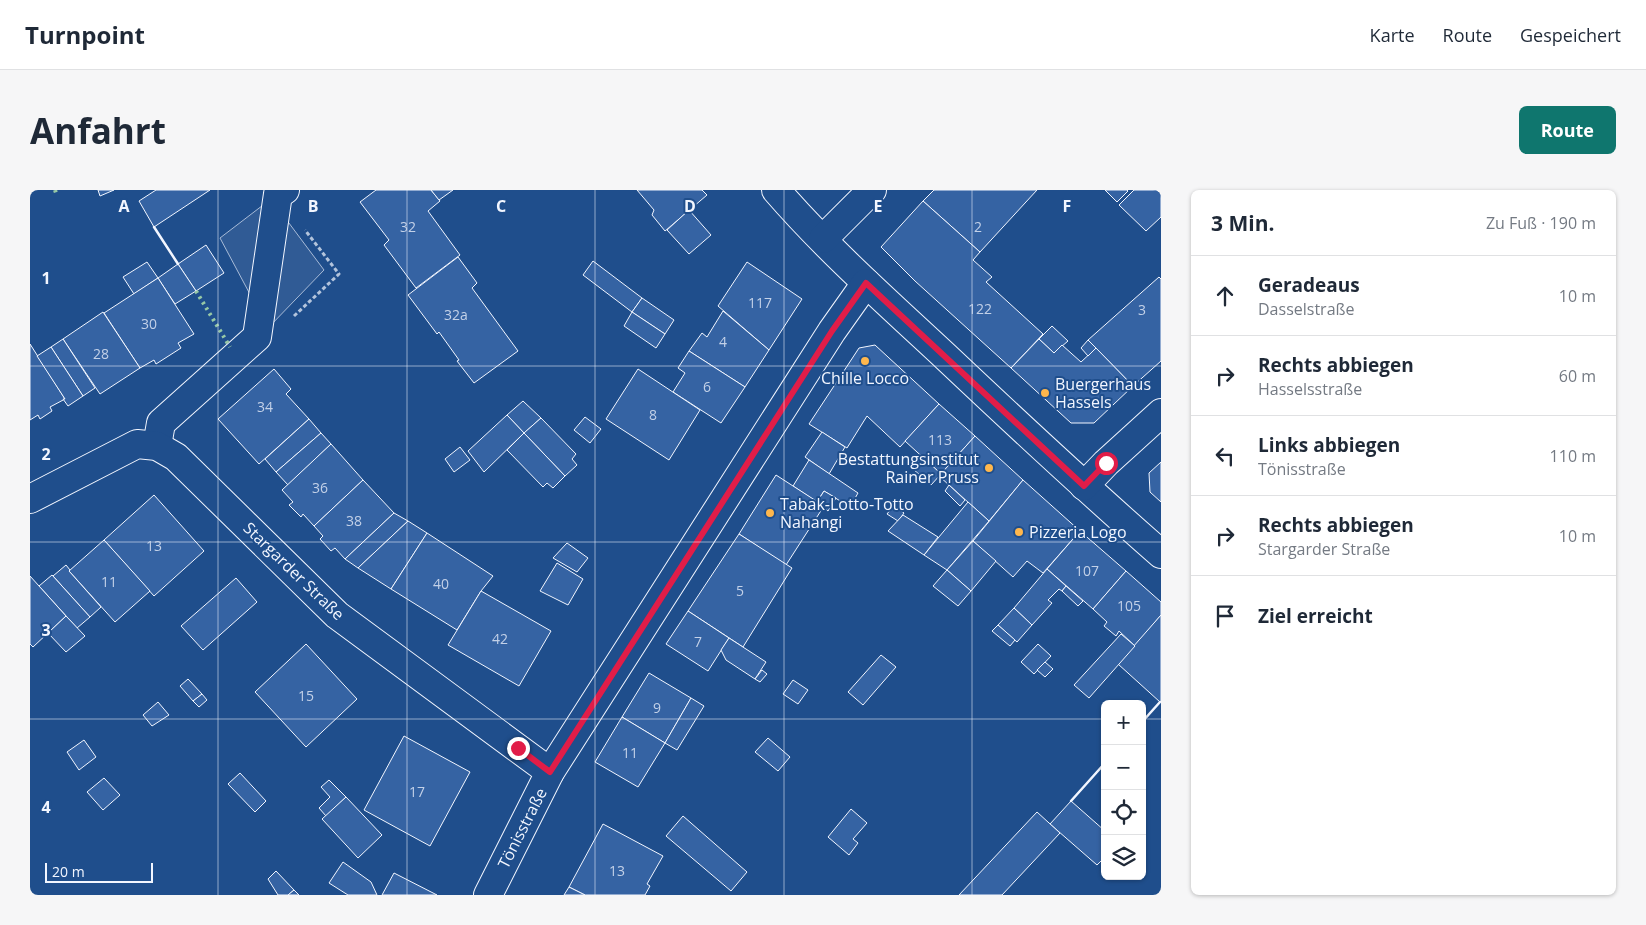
<!DOCTYPE html>
<html lang="de">
<head>
<meta charset="utf-8">
<style>
	body { margin:0; font-family:"Open Sans",sans-serif; background:#f6f6f7; color:#1f2937 }
	.controls { position:absolute; right:15px; bottom:15px; display:grid; overflow:hidden; border-radius:8px; box-shadow:0 1px 4px #0004 }
	.controls button { width:45px; height:45px; display:grid; place-items:center; padding:0; border:0; border-bottom:1px solid #e0e1e3; background:#fff; color:#1f2937; font:25px sans-serif }
	.scale { position:absolute; left:15px; bottom:12px; width:108px; box-sizing:border-box; padding-left:5px; border:2px solid #f2f6ff; border-top:0; font-size:14px; line-height:18px; white-space:nowrap; color:#f2f6ff; -webkit-text-stroke:4px #1f4e8c; paint-order:stroke }
	.stop { position:absolute; width:15px; height:15px; margin:-11px; border:4px solid #e11d48; border-radius:50%; background:#fff }
	.stop.end { background:#e11d48; border-color:#fff; box-shadow:0 1px 5px #0008 }
	.list { margin:0; padding:0; list-style:none }
	h2 { display:flex; justify-content:space-between; align-items:center; height:65px; margin:0; padding:0 20px; font-size:21px }
	h2 small { font-size:16px; font-weight:400; color:#747a83 }
	.list li { display:grid; grid-template-columns:32px 1fr auto; gap:15px; align-items:center; box-sizing:border-box; height:80px; padding:0 20px; border-top:1px solid #e0e1e3 }
	.list b { display:block; font-size:19px; white-space:nowrap }
	.list p { margin:0; font-size:16px; white-space:nowrap; color:#747a83 }
	.list em { font-size:16px; font-style:normal; color:#747a83 }
	.icon { flex:none; width:28px; height:28px; fill:none; stroke:currentColor; stroke-width:2; stroke-linecap:round; stroke-linejoin:round }
	.map { position:relative; flex:none; width:1131px; height:705px; overflow:hidden; border-radius:8px }
	header { display:flex; align-items:center; gap:30px; box-sizing:border-box; height:70px; padding:0 25px; background:#fff; border-bottom:1px solid #e0e1e3 }
	header strong { font-size:24px }
	nav { display:flex; gap:28px; margin-inline-start:auto; font-size:18px }
	.intro { display:flex; align-items:center; justify-content:space-between; box-sizing:border-box; height:120px; padding:0 30px }
	h1 { margin:0; font-size:35px }
	.button { padding:12px 22px; border-radius:8px; background:#0f766e; color:#fff; font-size:18px; font-weight:700 }
	main { display:flex; gap:30px; padding:0 30px }
	aside { flex:1; background:#fff; border-radius:8px; box-shadow:0 1px 4px #0004 }
	.map>svg:first-child { display:block }
	.built { fill:#305b95; stroke:#a8bbd7 }
	.building { fill:#3563a3; stroke:#f2f6ff }
	.lines { fill:none; stroke-linecap:round; stroke-linejoin:round }
	.minor-casing { stroke:#f2f6ff; stroke-width:30 }
	.path { stroke:#b3c4dc; stroke-width:3; stroke-dasharray:4 2.5; stroke-linecap:butt }
	.minor { stroke:#1f4e8c; stroke-width:28 }
	.hedge { stroke:#97c8a6; stroke-width:4; stroke-dasharray:2.5 4; stroke-linecap:butt }
	.wall { stroke:#f2f6ff; stroke-width:2.5 }
	.route { stroke:#e11d48; stroke-width:6 }
	.grid { fill:none; stroke:#f2f6ff; stroke-width:1; stroke-opacity:0.55 }
	.poi-dot { fill:#ffb74d; stroke:#1f4e8c; stroke-width:2 }
	.labels { text-anchor:middle; dominant-baseline:central; stroke-width:4; stroke-linejoin:round; paint-order:stroke }
	.number-label { font-size:14px; fill:#c3d1e8 }
	.poi-label { font-size:16px; fill:#f2f6ff; stroke:#1f4e8c; text-anchor:start }
	.street-label { font-size:16px; fill:#f2f6ff; stroke:#1f4e8c }
	.grid-label { font-size:16px; text-anchor:middle; font-weight:bold; fill:#f2f6ff; stroke:#1f4e8c; stroke-width:4; stroke-linejoin:round; paint-order:stroke }
</style>
</head>
<body>
<header>
<strong>Turnpoint</strong>
<nav><a>Karte</a><a>Route</a><a>Gespeichert</a></nav>
</header>
<div class="intro"><h1>Anfahrt</h1><a class="button">Route</a></div>
<main>
<div class="map">
<svg width="1131" height="705" viewBox="0 0 1131 705">
	<rect width="100%" height="100%" fill="#1f4e8c"/>
	<polygon class="built" points="241,9 294,80 238,138 190,48"/>
	<g class="building">
		<polygon points="68,0 84,0 70,6"/>
		<polygon points="126,0 180,0 124,37 109,11"/>
		<polygon points="346,0 401,0 410,11 398,21 430,65 386,98 354,55 359,50 330,12"/>
		<polygon points="401,0 423,0 409,10"/>
		<polygon points="607,0 672,0 677,5 635,41 622,25 624,20"/>
		<polygon points="904,0 1007,0 950,62 893,11"/>
		<polygon points="1075,0 1097,0 1098,1 1087,12"/>
		<polygon points="1104,0 1129,0 1131,2 1131,27 1116,41 1089,15"/>
		<polygon points="893,11 950,62 943,70 962,87 956,92 1013,144 981,178 885,91 851,57"/>
		<polygon points="659,20 681,45 659,64 637,40"/>
		<polygon points="176,55 194,83 166,101 148,74"/>
		<polygon points="428,67 447,93 442,98 488,161 444,193 427,171 429,170 409,142 407,144 378,105"/>
		<polygon points="563,71 612,108 602,122 553,85"/>
		<polygon points="117,72 128,88 104,104 93,87"/>
		<polygon points="717,72 772,109 739,160 688,116"/>
		<polygon points="148,74 166,101 145,114 128,88"/>
		<polygon points="1129,87 1131,89 1131,171 1103,196 1058,150"/>
		<polygon points="128,88 164,144 148,153 151,158 126,174 124,170 110,178 74,123"/>
		<polygon points="612,108 644,130 635,144 602,122"/>
		<polygon points="693,121 739,160 715,197 659,161 672,143 677,147"/>
		<polygon points="73,122 110,178 70,204 33,149"/>
		<polygon points="602,122 635,144 626,158 594,136"/>
		<polygon points="1022,136 1038,151 1024,163 1009,149"/>
		<polygon points="33,149 65,198 53,206 21,157"/>
		<polygon points="1009,149 1024,163 1032,155 1051,172 1066,158 1103,196 1064,233 1041,233 981,178"/>
		<polygon points="1058,150 1066,158 1058,166 1051,158"/>
		<polygon points="0,154 35,209 20,217 22,221 10,229 8,225 0,230"/>
		<polygon points="845,155 909,214 870,257 837,226 817,258 779,234 829,158"/>
		<polygon points="21,157 53,206 38,216 33,209 35,209 7,166"/>
		<polygon points="659,161 715,197 691,233 643,202 655,183 648,178"/>
		<polygon points="244,179 261,199 256,204 279,229 229,274 188,229"/>
		<polygon points="608,179 670,220 639,270 576,229"/>
		<polygon points="493,211 511,228 494,243 477,225"/>
		<polygon points="909,214 945,246 911,284 875,251"/>
		<polygon points="477,225 494,243 454,282 438,261"/>
		<polygon points="555,227 571,239 560,253 544,240"/>
		<polygon points="511,228 546,264 542,269 547,275 535,286 494,243"/>
		<polygon points="279,229 291,243 246,282 235,269"/>
		<polygon points="792,242 815,257 799,284 775,267"/>
		<polygon points="291,243 301,254 258,295 246,282"/>
		<polygon points="494,243 535,286 523,298 517,293 513,297 477,260"/>
		<polygon points="945,246 993,290 959,331 909,286"/>
		<polygon points="301,254 333,290 284,336 273,324 271,327 259,315 263,312 252,300"/>
		<polygon points="430,257 440,270 424,282 415,269"/>
		<polygon points="893,267 911,284 901,295 882,278"/>
		<polygon points="779,270 828,303 820,317 794,301 787,312 763,296"/>
		<polygon points="1131,272 1131,312 1120,302 1119,283"/>
		<polygon points="746,285 794,316 756,375 709,344"/>
		<polygon points="333,290 364,323 315,369 305,358 301,361 290,349 293,346 284,336"/>
		<polygon points="993,290 1050,341 1013,383 997,371 983,387 943,351"/>
		<polygon points="919,295 935,310 930,316 915,301"/>
		<polygon points="794,301 806,308 798,321 787,312"/>
		<polygon points="124,305 174,361 124,406 74,350"/>
		<polygon points="938,312 959,331 917,380 894,365"/>
		<polygon points="864,315 874,323 868,331 857,324"/>
		<polygon points="364,323 378,331 328,378 315,369"/>
		<polygon points="873,325 908,347 894,365 858,341"/>
		<polygon points="378,331 397,343 361,399 328,378"/>
		<polygon points="1050,341 1096,381 1063,419 1017,379"/>
		<polygon points="397,343 463,386 451,401 427,440 361,399"/>
		<polygon points="709,344 762,378 713,457 658,421"/>
		<polygon points="74,350 120,401 85,432 39,381"/>
		<polygon points="943,351 966,371 941,401 917,380"/>
		<polygon points="537,353 558,368 547,382 523,368"/>
		<polygon points="527,373 553,389 538,415 510,401"/>
		<polygon points="36,375 40,380 39,381 71,417 60,427 23,386"/>
		<polygon points="1017,379 1036,396 1032,401 1029,399 1018,410 1022,413 1002,435 984,418"/>
		<polygon points="917,380 941,401 928,416 903,396"/>
		<polygon points="1096,381 1131,412 1131,425 1105,456 1089,441 1086,446 1074,436 1077,432 1063,419"/>
		<polygon points="22,385 60,427 47,438 9,396"/>
		<polygon points="0,386 36,426 3,457 0,454"/>
		<polygon points="206,388 227,412 173,460 151,436"/>
		<polygon points="1036,396 1053,411 1048,416 1032,401"/>
		<polygon points="451,401 521,441 489,496 418,455"/>
		<polygon points="984,418 1002,435 987,452 968,435"/>
		<polygon points="658,421 699,448 678,481 636,454"/>
		<polygon points="1131,425 1131,511 1130,512 1088,474"/>
		<polygon points="36,426 55,446 36,462 18,443"/>
		<polygon points="968,435 985,450 980,456 962,441"/>
		<polygon points="1091,444 1105,456 1059,508 1044,495"/>
		<polygon points="699,448 736,472 725,489 696,470 691,460"/>
		<polygon points="276,454 327,509 276,557 225,502"/>
		<polygon points="1008,454 1021,466 1004,484 991,472"/>
		<polygon points="851,465 866,477 833,515 818,502"/>
		<polygon points="1015,472 1023,479 1015,487 1007,480"/>
		<polygon points="732,480 737,484 730,492 725,489"/>
		<polygon points="619,483 661,508 635,553 592,527"/>
		<polygon points="158,489 172,504 163,511 150,496"/>
		<polygon points="763,490 778,500 768,514 753,504"/>
		<polygon points="172,504 177,510 169,517 163,511"/>
		<polygon points="661,508 674,516 647,560 635,553"/>
		<polygon points="128,512 139,525 122,536 113,525"/>
		<polygon points="592,527 635,553 608,597 565,572"/>
		<polygon points="374,546 440,582 400,656 334,620"/>
		<polygon points="738,548 760,567 748,581 725,562"/>
		<polygon points="54,550 66,567 49,580 37,562"/>
		<polygon points="210,583 236,611 225,622 198,594"/>
		<polygon points="74,588 90,605 73,620 57,602"/>
		<polygon points="299,590 316,607 296,626 289,618 300,607 291,597"/>
		<polygon points="316,607 352,645 328,668 292,629"/>
		<polygon points="1041,611 1075,641 1075,667 1067,675 1020,634"/>
		<polygon points="821,619 837,633 823,649 828,653 819,665 798,647"/>
		<polygon points="1007,622 1030,643 972,705 929,705"/>
		<polygon points="653,626 717,682 701,701 636,646"/>
		<polygon points="573,634 633,666 617,694 620,696 615,705 555,705 539,697"/>
		<polygon points="313,672 341,692 347,705 318,705 299,693"/>
		<polygon points="246,681 264,700 258,705 248,705 238,689"/>
		<polygon points="364,683 407,705 352,705"/>
		<polygon points="539,697 555,705 534,705"/>
		<polygon points="264,700 269,705 258,705"/>
	</g>
	<g class="lines">
		<g class="minor-casing">
			<g id="minor">
				<path d="M746,0C798,60 858,113 916,167C987,234 1058,300 1131,364"/>
				<polyline points="793,49 842,0"/>
				<polyline points="127,256 131,233 227,147 248,4 255,0"/>
				<polyline points="1054,296 1076,273 1131,223"/>
				<polyline points="0,309 107,254 127,256 146,267 307,425 520,582"/>
				<polyline points="458,705 520,582 802,141 836,93"/>
			</g>
		</g>
		<polyline class="path" points="264,126 309,84 275,40"/>
		<use href="#minor" class="minor"/>
		<g class="hedge">
			<polyline points="25,0 26,3"/>
			<polyline points="166,101 200,157"/>
		</g>
		<g class="wall">
			<polyline points="124,37 148,74"/>
			<polyline points="1112,532 1130,512"/>
			<polyline points="1041,611 1075,573"/>
		</g>
	</g>
	<g class="lines">
		<polyline class="route" points="488,558 520,582 802,141 836,93 1054,296 1076,273"/>
	</g>
	<path class="grid" d="M188,0V705M377,0V705M565,0V705M754,0V705M942,0V705M0,176H1131M0,352H1131M0,529H1075M1112,529H1131"/>
	<g class="poi-dot">
		<circle cx="835" cy="171" r="5"/>
		<circle cx="1015" cy="203" r="5"/>
		<circle cx="959" cy="278" r="5"/>
		<circle cx="740" cy="323" r="5"/>
		<circle cx="989" cy="342" r="5"/>
	</g>
	<g class="labels">
		<g class="number-label">
			<text x="378" y="36">32</text>
			<text x="948" y="36">2</text>
			<text x="730" y="112">117</text>
			<text x="950" y="118">122</text>
			<text x="1112" y="119">3</text>
			<text x="426" y="124">32a</text>
			<text x="119" y="133">30</text>
			<text x="693" y="151">4</text>
			<text x="71" y="163">28</text>
			<text x="677" y="196">6</text>
			<text x="235" y="216">34</text>
			<text x="623" y="224">8</text>
			<text x="910" y="249">113</text>
			<text x="290" y="297">36</text>
			<text x="324" y="330">38</text>
			<text x="124" y="355">13</text>
			<text x="1057" y="380">107</text>
			<text x="79" y="391">11</text>
			<text x="411" y="393">40</text>
			<text x="710" y="400">5</text>
			<text x="1099" y="415">105</text>
			<text x="470" y="448">42</text>
			<text x="668" y="451">7</text>
			<text x="276" y="505">15</text>
			<text x="627" y="517">9</text>
			<text x="600" y="562">11</text>
			<text x="387" y="601">17</text>
			<text x="587" y="680">13</text>
		</g>
		<g class="poi-label">
			<text x="835" y="188" text-anchor="middle">Chille Locco</text>
			<text x="1025" y="194">Buergerhaus<tspan x="1025" dy="18">Hassels</tspan></text>
			<text x="949" y="269" text-anchor="end">Bestattungsinstitut<tspan x="949" dy="18">Rainer Pruss</tspan></text>
			<text x="750" y="314">Tabak-Lotto-Totto<tspan x="750" dy="18">Nahangi</tspan></text>
			<text x="999" y="342">Pizzeria Logo</text>
		</g>
		<g class="street-label">
			<text transform="translate(264 381) rotate(44)">Stargarder Straße</text>
			<text transform="translate(492 638) rotate(-63)">Tönisstraße</text>
		</g>
	</g>
	<g class="grid-label">
		<text x="94" y="22">A</text>
		<text x="283" y="22">B</text>
		<text x="471" y="22">C</text>
		<text x="660" y="22">D</text>
		<text x="848" y="22">E</text>
		<text x="1037" y="22">F</text>
		<text x="16" y="94">1</text>
		<text x="16" y="270">2</text>
		<text x="16" y="446">3</text>
		<text x="16" y="623">4</text>
	</g>
</svg>
<div class="controls">
<button>+</button>
<button>−</button>
<button><svg class="icon" aria-label="locate" viewBox="0 0 24 24"><circle cx="12" cy="12" r="6"/><path d="M12 2v4M12 18v4M2 12h4M18 12h4"/></svg></button>
<button><svg class="icon" aria-label="layers" viewBox="0 0 24 24"><path d="M12 4l9 5-9 5-9-5zM3 14l9 5 9-5"/></svg></button>
</div>
<div class="scale">20 m</div>
<div class="stop" style="left:1076px;top:273px"></div>
<div class="stop end" style="left:488px;top:558px"></div>
</div>
<aside>
<h2>3 Min.<small>Zu Fuß · 190 m</small></h2>
<ul class="list">
<li><svg class="icon" aria-label="ahead" viewBox="0 0 24 24"><path d="M12 20V5M6 11l6-6 6 6"/></svg><div><b>Geradeaus</b><p>Dasselstraße</p></div><em>10 m</em></li>
<li><svg class="icon" aria-label="right" viewBox="0 0 24 24"><path d="M7 20v-9h11M14 6l5 5-5 5"/></svg><div><b>Rechts abbiegen</b><p>Hasselsstraße</p></div><em>60 m</em></li>
<li><svg class="icon" aria-label="left" viewBox="0 0 24 24"><path d="M17 20v-9H6M10 6l-5 5 5 5"/></svg><div><b>Links abbiegen</b><p>Tönisstraße</p></div><em>110 m</em></li>
<li><svg class="icon" aria-label="right" viewBox="0 0 24 24"><path d="M7 20v-9h11M14 6l5 5-5 5"/></svg><div><b>Rechts abbiegen</b><p>Stargarder Straße</p></div><em>10 m</em></li>
<li><svg class="icon" aria-label="arrive" viewBox="0 0 24 24"><path d="M6 21V4h12l-3 4 3 4H6"/></svg><div><b>Ziel erreicht</b></div></li>
</ul>
</aside>
</main>
</body>
</html>
